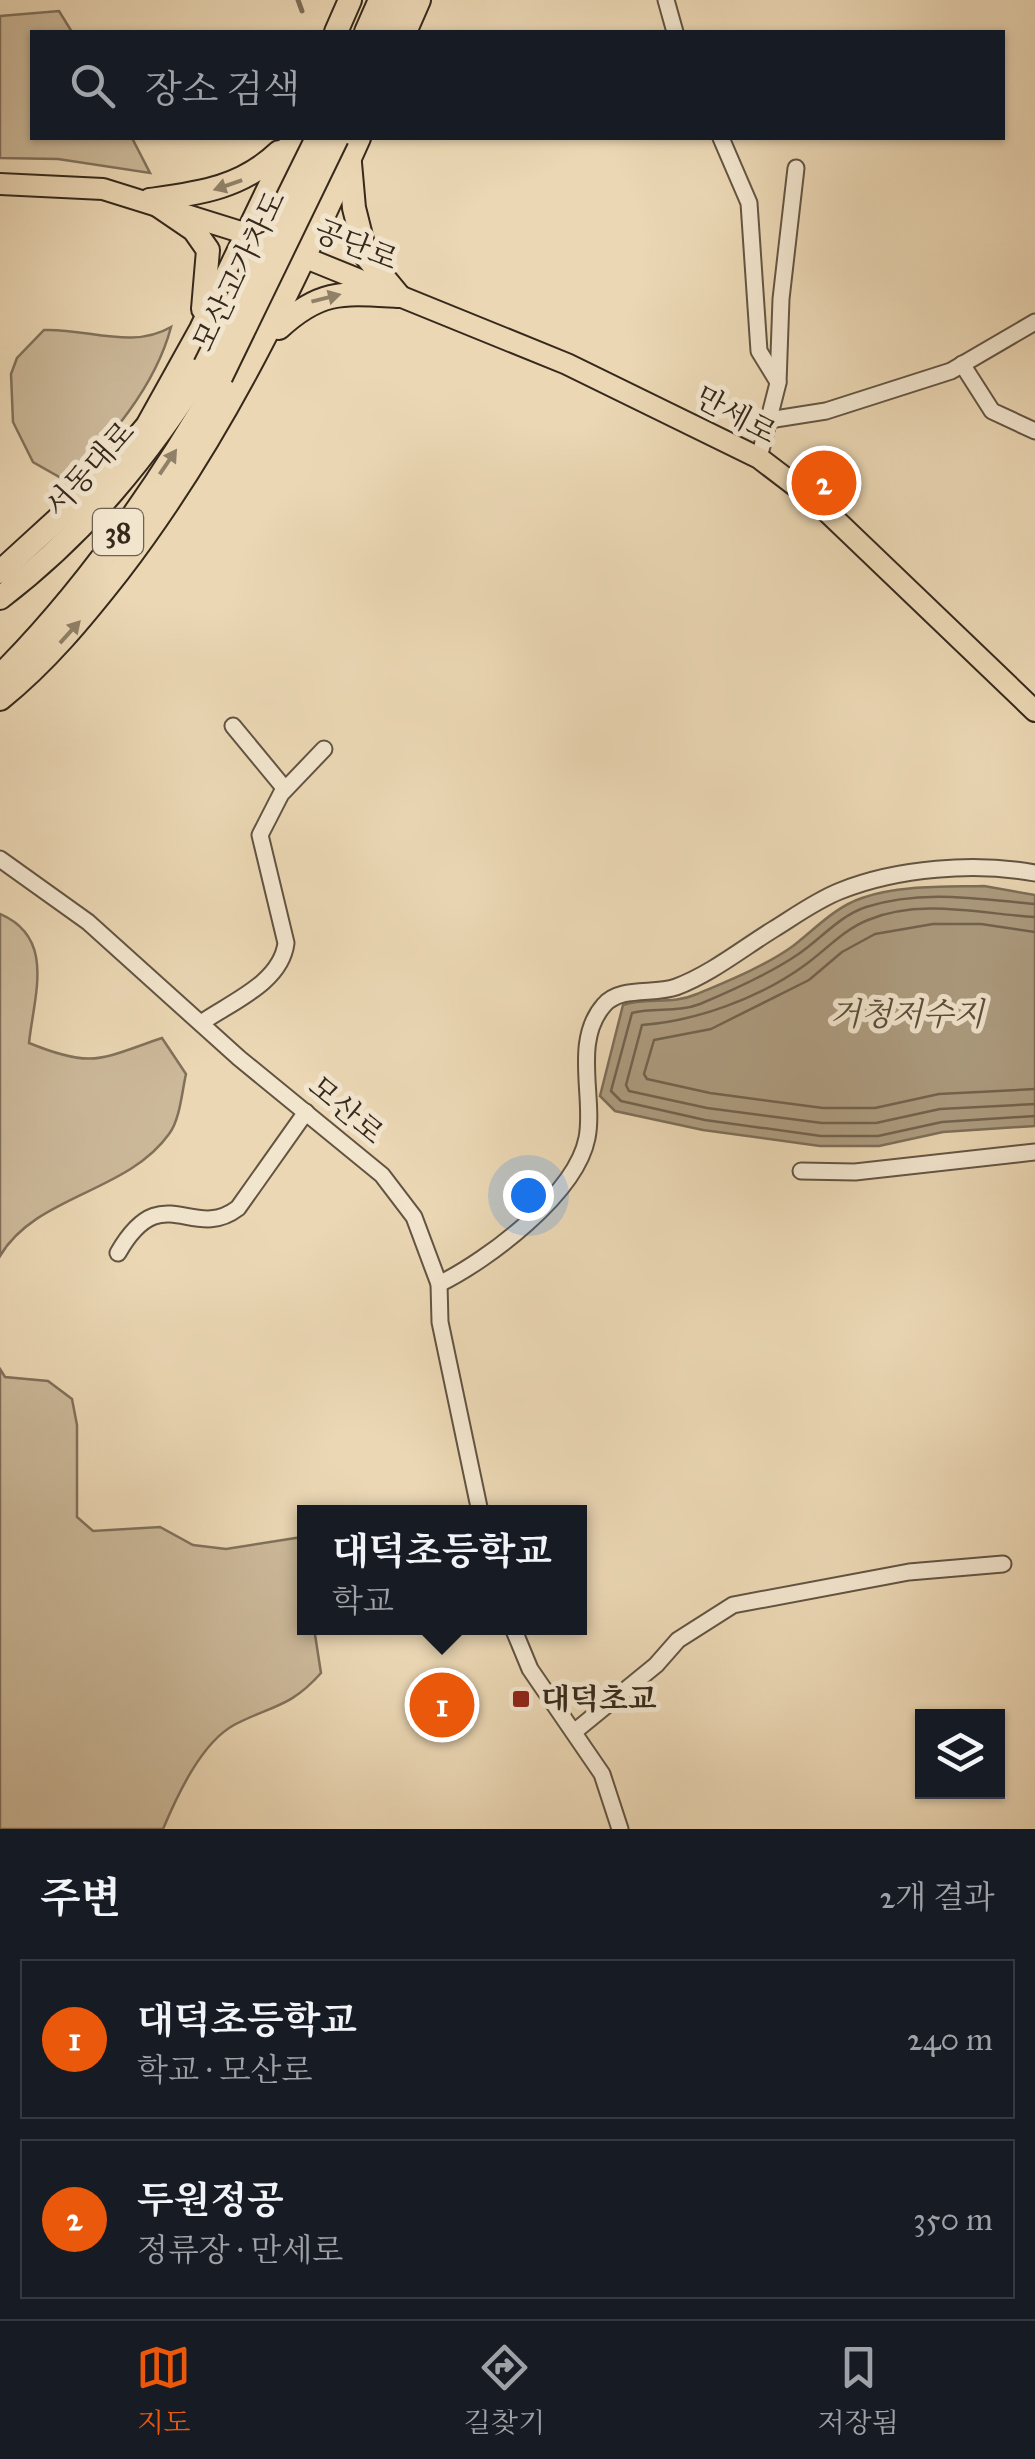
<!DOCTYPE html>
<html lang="ko">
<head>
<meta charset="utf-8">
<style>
	body { margin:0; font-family:"IM FELL Great Primer","Noto Serif KR",serif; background:#242831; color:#f1f3f6 }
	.controls { position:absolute; right:30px; bottom:30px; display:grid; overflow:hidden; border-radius:0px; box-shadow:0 2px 8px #0004 }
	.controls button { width:90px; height:90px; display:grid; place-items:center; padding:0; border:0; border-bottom:2px solid #363941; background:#171b24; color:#f1f3f6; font:50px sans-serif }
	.you { position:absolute; left:528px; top:1195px; width:35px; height:35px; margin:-25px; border:8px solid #fff; border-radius:50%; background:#1a73e8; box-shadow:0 0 0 15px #1a73e833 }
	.badge { display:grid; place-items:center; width:65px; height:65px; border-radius:50%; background:#ea580c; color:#fff; font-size:32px; font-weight:700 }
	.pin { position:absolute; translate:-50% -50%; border:5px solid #fff; box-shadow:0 2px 10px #0006 }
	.popup { position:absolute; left:297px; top:1505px; width:290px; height:130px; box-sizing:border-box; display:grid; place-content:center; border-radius:0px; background:#171b24; filter:drop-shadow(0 2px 8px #0005); font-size:32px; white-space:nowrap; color:#9ea1a6 }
	.popup b { font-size:38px; color:#f1f3f6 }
	.popup::after { content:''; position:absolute; left:50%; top:100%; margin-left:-20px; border:20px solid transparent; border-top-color:#171b24 }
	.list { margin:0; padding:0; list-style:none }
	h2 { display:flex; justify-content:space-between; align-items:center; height:130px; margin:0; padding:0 40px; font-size:42px }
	h2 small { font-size:32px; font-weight:400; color:#9ea1a6 }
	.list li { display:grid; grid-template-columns:65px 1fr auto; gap:30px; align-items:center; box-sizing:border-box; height:160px; margin:0 20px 20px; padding:0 20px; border:2px solid #363941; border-radius:0px }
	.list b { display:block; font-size:38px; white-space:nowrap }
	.list p { margin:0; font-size:32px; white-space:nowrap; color:#9ea1a6 }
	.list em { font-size:32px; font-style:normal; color:#9ea1a6 }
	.icon { flex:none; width:55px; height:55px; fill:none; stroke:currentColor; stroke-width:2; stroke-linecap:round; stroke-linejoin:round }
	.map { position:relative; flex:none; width:1035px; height:1829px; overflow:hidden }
	.search { position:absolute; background:#171b24; box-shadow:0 2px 8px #0004; left:30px; right:30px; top:30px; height:110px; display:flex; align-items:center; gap:25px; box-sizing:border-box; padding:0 35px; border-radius:0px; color:#9ea1a6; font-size:38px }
	.sheet { height:490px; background:#171b24 }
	nav { display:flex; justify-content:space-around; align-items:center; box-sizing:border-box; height:140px; border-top:2px solid #363941; background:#171b24; font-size:28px; color:#9ea1a6 }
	nav a { display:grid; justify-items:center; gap:5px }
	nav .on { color:#ea580c }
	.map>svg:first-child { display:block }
	.green { fill:#ccb99a; stroke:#81715b; stroke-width:2.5 }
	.water { fill:#ad9c80; stroke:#7d6e58; stroke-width:2.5 }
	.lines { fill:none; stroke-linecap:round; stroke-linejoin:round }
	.shore { stroke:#72624e; stroke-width:2.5 }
	.stream { stroke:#7d6e58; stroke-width:5 }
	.minor-casing { stroke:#635442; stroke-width:19 }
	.major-casing { stroke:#36291c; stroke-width:24 }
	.highway-casing { stroke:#36291c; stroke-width:26 }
	.minor { stroke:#f2e5ce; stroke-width:15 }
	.major { stroke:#ebd7b4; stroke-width:20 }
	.highway { stroke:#ebd7b4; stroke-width:22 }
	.highway-bridge-casing { stroke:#36291c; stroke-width:26; stroke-linecap:butt }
	.highway-bridge { stroke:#ebd7b4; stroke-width:22 }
	.oneway { fill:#908068 }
	.poi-dot { fill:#8f2418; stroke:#f2e5ce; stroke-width:4 }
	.labels { text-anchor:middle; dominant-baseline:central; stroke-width:10; stroke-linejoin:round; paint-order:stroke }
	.shield { fill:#f2e5ce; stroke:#6e6151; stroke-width:2.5 }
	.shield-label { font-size:28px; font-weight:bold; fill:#36291c }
	.street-label { font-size:30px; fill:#36291c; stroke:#f2e5ce }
	.poi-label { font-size:30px; font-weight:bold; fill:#36291c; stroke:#f2e5ce; text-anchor:start }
	.water-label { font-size:32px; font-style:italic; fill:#5a4c3a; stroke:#f2e5ce }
</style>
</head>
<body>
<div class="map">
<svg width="1035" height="1829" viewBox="0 0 1035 1829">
	<rect width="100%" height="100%" fill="#ebd7b4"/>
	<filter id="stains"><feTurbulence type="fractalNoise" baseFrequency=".002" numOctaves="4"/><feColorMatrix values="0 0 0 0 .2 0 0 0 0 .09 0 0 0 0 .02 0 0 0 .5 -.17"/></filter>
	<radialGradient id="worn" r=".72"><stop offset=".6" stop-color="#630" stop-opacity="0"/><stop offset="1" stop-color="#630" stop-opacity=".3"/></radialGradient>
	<g class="green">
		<polygon points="59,11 72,32 32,32 32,138 132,138 150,173 58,159 0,158 0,16"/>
		<path d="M171,327C155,388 109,439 68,482L33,462L13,422L11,374L17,358L44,330C87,328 132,350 171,327Z"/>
		<path d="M0,914C56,938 34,995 29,1043C93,1069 100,1059 162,1038L186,1074C182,1091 180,1120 169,1134C127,1193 36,1195 0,1256Z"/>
		<path d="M0,1369L5,1377L48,1381L72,1399L77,1425V1517L93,1531L160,1527L193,1545L226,1549L302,1537L304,1628H314L321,1673C290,1708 272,1705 234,1725C201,1743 177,1796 163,1829H0Z"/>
	</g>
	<path class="water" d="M984,886L1035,895V1126L943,1132L879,1146H820L703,1130L615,1111L600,1096L623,1005C647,997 672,1005 697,994C728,981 767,965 793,946C815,929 835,907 862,898C899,885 945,887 984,886Z"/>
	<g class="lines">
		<g class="shore">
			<path d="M1035,904C979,899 922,889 866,907C839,916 820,940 797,955C769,974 731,991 700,1004C677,1013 655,1007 632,1013L611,1091L621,1101L705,1120L821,1136H878L942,1122L1035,1116"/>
			<path d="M1035,917C981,914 921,898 868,920C843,930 826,950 805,965C760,998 696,1021 642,1025L626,1085L629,1091L707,1108L822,1123H876L940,1109L1035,1104"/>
			<polyline points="1035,932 981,924 933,924 875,934 842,952 809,980 711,1029 654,1040 644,1074 647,1079 710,1093 823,1108 875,1108 939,1094 1035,1089"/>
		</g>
		<polyline class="stream" points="298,0 302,11"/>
		<g class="minor-casing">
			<g id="minor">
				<polyline points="666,0 675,32"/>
				<polyline points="721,138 749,203 759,351 778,382"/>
				<polyline points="962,364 992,411 1035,431"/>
				<polyline points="769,420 826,411 951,371 1035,322"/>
				<polyline points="759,458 778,383 781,299 796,168"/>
				<polyline points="233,726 285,789"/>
				<polyline points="0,859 88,922 239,1058 382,1175 414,1217 439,1284 440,1322 480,1512"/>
				<path d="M201,1023C231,1002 281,983 286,943L260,835L281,794L324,749"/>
				<polyline points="801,1171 855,1172 1035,1152"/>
				<path d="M118,1253C162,1176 192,1243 238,1208L306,1112"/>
				<path d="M439,1284C488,1260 576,1194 587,1138C595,1098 572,1041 604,1005C620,986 654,995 676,987C711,974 743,948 774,929C795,916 817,900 840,891C897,868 975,862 1035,873"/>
				<polyline points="513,1628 530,1669 602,1774 620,1829"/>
				<polyline points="574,1732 656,1665 678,1640 733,1605 909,1572 1003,1564"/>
			</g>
		</g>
		<g class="major-casing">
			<g id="major">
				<polyline points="0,184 103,189 260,238"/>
				<polyline points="291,252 567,364 759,458 818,503 1035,711"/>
			</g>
		</g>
		<g class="highway-casing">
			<g id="highway">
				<polyline points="336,32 350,0"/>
				<polyline points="366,32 380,0"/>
				<polyline points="386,32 401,0"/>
				<polyline points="405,32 419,0"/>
				<polyline points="350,163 354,208 366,256 399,296"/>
				<path d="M150,200C200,193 241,188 279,152"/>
				<polyline points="150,200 194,230 208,250 203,309"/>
				<path d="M279,328C321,289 344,293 399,296"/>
				<polyline points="0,572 104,477 147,426 201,329 293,138"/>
				<path d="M0,598C85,533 149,455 205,365"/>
				<path d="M0,676C87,589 160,483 221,377"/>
				<path d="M0,699C46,662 83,617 119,571C221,438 291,290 359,138"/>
			</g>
		</g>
		<use href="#minor" class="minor"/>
		<use href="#major" class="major"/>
		<use href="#highway" class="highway"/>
		<g class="highway-bridge-casing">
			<g id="highway-bridge">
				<polyline points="205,365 317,138"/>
				<polyline points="221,377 337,138"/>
			</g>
		</g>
		<use href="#highway-bridge" class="highway-bridge"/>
	</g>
	<defs><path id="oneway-solid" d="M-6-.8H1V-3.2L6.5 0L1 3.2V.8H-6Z" transform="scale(2.5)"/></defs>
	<g class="oneway">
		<use href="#oneway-solid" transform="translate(228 185) rotate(161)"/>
		<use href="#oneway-solid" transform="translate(326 298) rotate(-14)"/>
		<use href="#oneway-solid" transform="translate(168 462) rotate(-56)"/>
		<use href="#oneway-solid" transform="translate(70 632) rotate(-48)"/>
	</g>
	<rect class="poi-dot" x="511" y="1689" width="20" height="20" rx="5"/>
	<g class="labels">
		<rect class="shield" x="93" y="509" width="50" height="46" rx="8"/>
		<g class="shield-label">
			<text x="118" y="532">38</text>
		</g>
		<g class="street-label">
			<text transform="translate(356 245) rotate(22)">공단로</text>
			<text transform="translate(239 271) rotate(-64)">모산고가차도</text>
			<text transform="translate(736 415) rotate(28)">만세로</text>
			<text transform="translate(90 469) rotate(-48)">서동대로</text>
			<text transform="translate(346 1110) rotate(40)">모산로</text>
		</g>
		<g class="poi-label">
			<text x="541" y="1699">대덕초교</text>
		</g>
		<g class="water-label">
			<text x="907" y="1014">거청저수지</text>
		</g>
	</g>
	<rect width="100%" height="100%" filter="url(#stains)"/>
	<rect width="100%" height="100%" fill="url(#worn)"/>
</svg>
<div class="controls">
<button><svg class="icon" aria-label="layers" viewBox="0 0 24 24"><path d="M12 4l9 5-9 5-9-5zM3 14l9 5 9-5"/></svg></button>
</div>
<div class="you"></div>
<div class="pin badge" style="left:442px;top:1705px">1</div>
<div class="popup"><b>대덕초등학교</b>학교</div>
<div class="pin badge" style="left:824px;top:483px">2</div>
<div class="search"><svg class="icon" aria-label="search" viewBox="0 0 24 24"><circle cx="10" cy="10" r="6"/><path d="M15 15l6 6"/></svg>장소 검색</div>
</div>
<section class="sheet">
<h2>주변<small>2개 결과</small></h2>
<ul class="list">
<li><span class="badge">1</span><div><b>대덕초등학교</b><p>학교 · 모산로</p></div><em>240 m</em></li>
<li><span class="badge">2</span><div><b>두원정공</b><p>정류장 · 만세로</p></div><em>350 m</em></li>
</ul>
</section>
<nav>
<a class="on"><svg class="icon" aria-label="map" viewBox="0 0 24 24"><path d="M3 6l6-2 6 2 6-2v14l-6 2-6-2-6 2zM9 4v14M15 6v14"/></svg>지도</a>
<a><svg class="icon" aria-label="directions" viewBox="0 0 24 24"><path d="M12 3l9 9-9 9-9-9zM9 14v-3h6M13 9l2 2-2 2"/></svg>길찾기</a>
<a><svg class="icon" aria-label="saved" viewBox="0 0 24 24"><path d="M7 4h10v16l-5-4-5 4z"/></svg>저장됨</a>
</nav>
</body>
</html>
